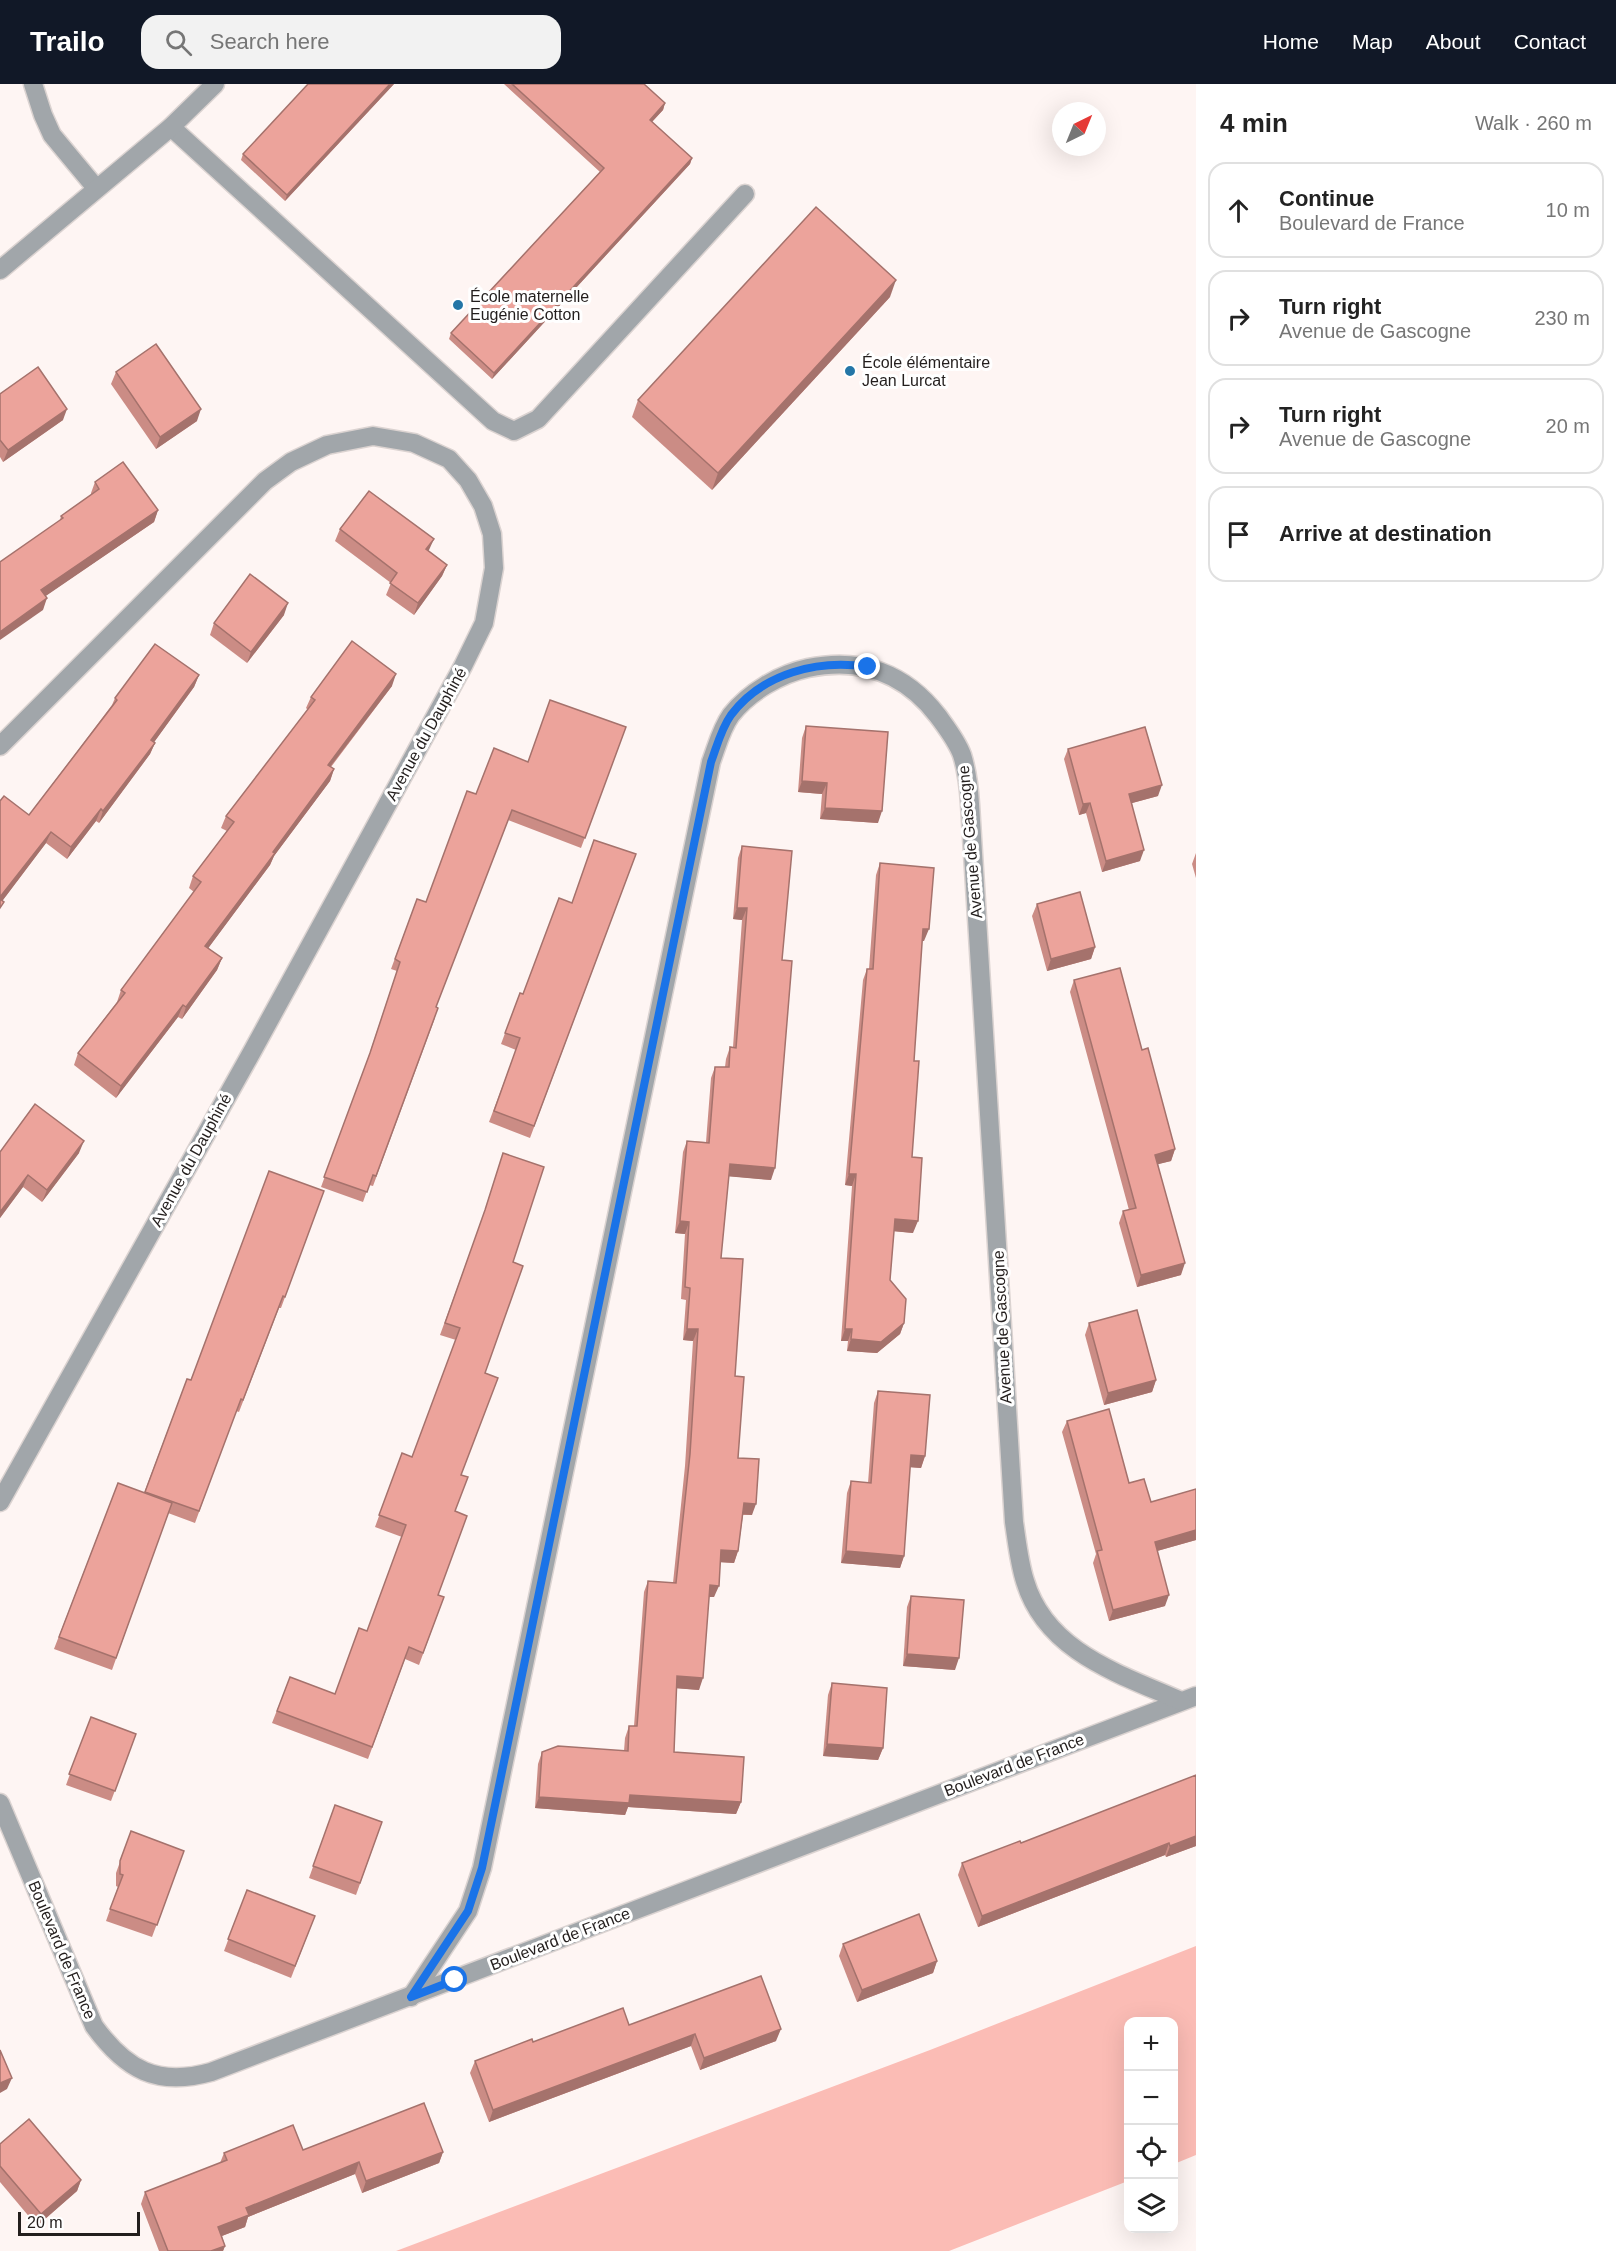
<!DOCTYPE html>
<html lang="en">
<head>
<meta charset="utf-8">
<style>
	body { margin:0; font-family:Arial,sans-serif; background:#f2f2f2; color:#222 }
	.controls { position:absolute; right:18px; bottom:18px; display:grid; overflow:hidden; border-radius:12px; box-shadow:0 6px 24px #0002 }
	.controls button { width:54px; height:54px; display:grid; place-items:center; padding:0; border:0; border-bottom:2px solid #e0e0e0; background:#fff; color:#222; font:30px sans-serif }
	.compass { position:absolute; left:1052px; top:18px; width:54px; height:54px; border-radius:50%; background:#fff; box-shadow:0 6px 24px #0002; rotate:43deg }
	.scale { position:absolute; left:18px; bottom:15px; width:122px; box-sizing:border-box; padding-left:6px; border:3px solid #231e1d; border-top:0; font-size:16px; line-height:21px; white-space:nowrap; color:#231e1d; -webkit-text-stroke:4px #fff; paint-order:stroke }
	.stop { position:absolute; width:18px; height:18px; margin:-14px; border:4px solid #1a73e8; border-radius:50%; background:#fff }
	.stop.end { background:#1a73e8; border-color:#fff; box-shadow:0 2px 6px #0008 }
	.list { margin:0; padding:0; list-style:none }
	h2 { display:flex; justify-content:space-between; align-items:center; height:78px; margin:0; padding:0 24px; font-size:26px }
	h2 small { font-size:20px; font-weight:400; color:#767676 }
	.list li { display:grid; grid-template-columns:39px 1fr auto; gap:18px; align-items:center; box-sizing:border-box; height:96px; margin:0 12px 12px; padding:0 12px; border:2px solid #e0e0e0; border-radius:18px }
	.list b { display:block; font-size:22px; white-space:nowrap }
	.list p { margin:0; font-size:20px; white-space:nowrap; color:#767676 }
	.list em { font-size:20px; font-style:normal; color:#767676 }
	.icon { flex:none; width:33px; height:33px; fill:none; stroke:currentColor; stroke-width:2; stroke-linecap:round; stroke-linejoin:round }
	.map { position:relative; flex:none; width:1196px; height:2167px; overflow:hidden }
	header { display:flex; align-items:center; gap:36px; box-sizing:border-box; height:84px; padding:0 30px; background:#111827; color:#fff }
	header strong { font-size:28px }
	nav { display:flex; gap:33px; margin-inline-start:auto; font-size:21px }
	.search { width:420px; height:54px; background:#f2f2f2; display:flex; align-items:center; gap:15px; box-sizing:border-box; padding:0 21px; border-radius:18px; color:#767676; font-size:22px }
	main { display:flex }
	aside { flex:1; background:#fff }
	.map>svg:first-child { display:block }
	.green { fill:#fbbcb5 }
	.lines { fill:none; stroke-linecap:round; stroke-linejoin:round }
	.minor-casing { stroke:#dbd3d1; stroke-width:21 }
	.minor { stroke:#a1a6aa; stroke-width:18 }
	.wall { fill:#cb8c85 }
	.shaded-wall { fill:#a5726c }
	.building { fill:#eca39b; stroke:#a5726c; stroke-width:1.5 }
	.route { stroke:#1a73e8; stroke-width:8 }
	.poi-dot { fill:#2476a7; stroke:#fff; stroke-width:2 }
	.labels { text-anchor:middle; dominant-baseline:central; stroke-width:6; stroke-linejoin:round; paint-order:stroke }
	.poi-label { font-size:16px; fill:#231e1d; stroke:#fff; text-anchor:start }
	.street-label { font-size:16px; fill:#231e1d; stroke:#fff }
</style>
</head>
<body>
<header>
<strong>Trailo</strong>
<div class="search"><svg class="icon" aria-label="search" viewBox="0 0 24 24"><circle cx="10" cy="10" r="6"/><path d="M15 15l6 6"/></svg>Search here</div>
<nav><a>Home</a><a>Map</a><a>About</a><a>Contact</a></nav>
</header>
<main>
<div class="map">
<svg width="1196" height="2167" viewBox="0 0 1196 2167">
	<rect width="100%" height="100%" fill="#fef5f3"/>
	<polygon class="green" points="1196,1862 1196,2071 1174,2080 1174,1938 1128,1938 1128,2097 949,2167 396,2167 930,1966"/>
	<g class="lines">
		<g class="minor-casing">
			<g id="minor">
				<polyline points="33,0 43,31 52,51 96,104"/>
				<polyline points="171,43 493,337 514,347 538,335 745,110"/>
				<polyline points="0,186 171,43 215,0"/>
				<polyline points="0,662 265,397 291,378 327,361 373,352 414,359 449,375 468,396 483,422 492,450 494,484 484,539 463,582 253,966 0,1418"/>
				<path d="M0,1719L94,1942C126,1986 157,2003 211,1988L1196,1612"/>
				<path d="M411,1913L468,1827L482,1784L711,678C717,662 721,645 731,631C749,608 780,590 808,584C861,573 905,589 938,632C946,643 957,657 962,671C967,687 969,703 970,720L1014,1438C1017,1458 1019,1478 1025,1497C1046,1568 1120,1590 1181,1617"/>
			</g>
		</g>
		<use href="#minor" class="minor"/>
	</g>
	<g class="wall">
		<polygon points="308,0 394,0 285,117 241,76 243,70"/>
		<polygon points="504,0 644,0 665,19 663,26 652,38 692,74 690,80 492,295 449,255 451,249 600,88"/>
		<polygon points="890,213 712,406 632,333 638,316"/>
		<polygon points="116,288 197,337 156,365 111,300"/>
		<polygon points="0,310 63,336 3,378 0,373"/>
		<polygon points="95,398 158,426 154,438 45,512 43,526 60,436 61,432 91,411 91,409"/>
		<polygon points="340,445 429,467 447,481 442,492 414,531 386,511 391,499 335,457"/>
		<polygon points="284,531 247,579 210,551 214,539"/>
		<polygon points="199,591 194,603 154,658 155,659 150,670 99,739 96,737 67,775 46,759 2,817 0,717 29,731 112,621 115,614"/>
		<polygon points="392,602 331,683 334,685 330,697 274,772 270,781 208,864 222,874 217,886 182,935 178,933 116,1014 74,981 78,969 117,918 121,906 194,808 189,804 193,792 227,747 221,744 226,732 308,626 306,624 311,613"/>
		<polygon points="806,642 878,739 820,735 822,710 798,708 802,654"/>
		<polygon points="626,643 581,764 508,736 436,923 435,934 373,1102 369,1101 363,1118 321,1103 367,977 397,887 391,885 417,815 426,818 476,710 528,678"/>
		<polygon points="1068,665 1158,712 1132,719 1140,777 1102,788 1086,729 1079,731 1064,675"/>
		<polygon points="742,762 782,876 771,1096 728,1092 721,1174 735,1292 738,1374 752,1431 743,1431 738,1467 734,1479 720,1478 714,1513 709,1513 699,1606 676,1604 674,1668 741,1718 736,1730 628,1723 625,1731 535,1724 538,1680 542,1668 624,1667 625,1654 629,1642 634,1642 644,1508 648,1497 673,1499 685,1382 693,1257 683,1256 686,1216 681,1215 685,1150 675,1149 683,1068 687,1057 706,1058 711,994 715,983 725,983 726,975 730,963 733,963 742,836 733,835 738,774"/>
		<polygon points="1196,769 1196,794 1192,780"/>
		<polygon points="636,770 530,1054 489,1038 516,966 501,960 520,909 523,910 572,819"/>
		<polygon points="880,779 924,857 922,857 914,977 912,1073 913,1149 894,1147 890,1196 904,1239 900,1250 877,1269 847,1267 848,1257 841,1257 852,1102 845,1101 863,896 867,885 869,885 876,791"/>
		<polygon points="1037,820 1095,863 1091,875 1047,887 1032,832"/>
		<polygon points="1074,896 1142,966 1175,1065 1171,1077 1158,1080 1181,1191 1137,1203 1119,1139 1123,1127 1129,1126 1070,908"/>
		<polygon points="0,1068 79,1069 42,1118 23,1103 0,1134"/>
		<polygon points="503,1069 513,1178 485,1289 461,1391 455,1428 438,1511 444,1513 419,1581 405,1575 368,1675 272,1639 290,1593 335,1610 367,1547 402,1453 375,1443 402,1369 412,1373 456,1256 440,1251 481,1138"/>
		<polygon points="324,1107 281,1224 279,1224 239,1328 236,1327 195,1439 168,1429 112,1586 54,1565 118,1399 144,1409 187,1295 191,1296"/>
		<polygon points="1089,1239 1156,1296 1152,1308 1104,1321 1085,1251"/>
		<polygon points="878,1307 925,1372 921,1384 910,1383 904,1472 900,1484 841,1479 847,1409 851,1397 868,1399 874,1319"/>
		<polygon points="1067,1337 1129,1399 1151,1418 1196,1405 1196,1456 1157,1467 1165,1522 1109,1537 1093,1479 1096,1470 1062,1348"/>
		<polygon points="911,1512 955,1586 903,1582 907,1523"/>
		<polygon points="832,1599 883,1664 878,1676 823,1672 828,1611"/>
		<polygon points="91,1633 136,1650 111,1717 66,1701"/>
		<polygon points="1196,1691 1196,1762 1166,1773 1165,1771 978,1843 958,1791 962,1779 1021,1759"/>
		<polygon points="335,1721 382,1738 356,1811 309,1794"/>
		<polygon points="131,1747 184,1767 152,1853 106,1837 118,1803 116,1802 116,1789"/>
		<polygon points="247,1806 315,1832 291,1894 224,1867"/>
		<polygon points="843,1860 937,1877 933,1889 857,1918 839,1872"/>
		<polygon points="629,1941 776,1957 700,1986 691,1962 489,2038 470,1989 475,1977 533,1958"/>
		<polygon points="0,2060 81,2096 77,2107 37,2142 0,2098"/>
		<polygon points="303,2066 443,2068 439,2079 362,2109 355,2090 248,2133 245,2143 222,2152 225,2162 223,2167 159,2167 141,2120 145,2108 220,2079 224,2069"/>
	</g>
	<g class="shaded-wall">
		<polygon points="390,0 394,0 285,117 287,111"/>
		<polygon points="665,19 663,26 648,42 650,36"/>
		<polygon points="692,74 690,80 492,295 494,289"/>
		<polygon points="896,196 890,213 712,406 718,389"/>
		<polygon points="67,325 63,336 3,378 8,366"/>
		<polygon points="201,325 197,337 156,365 160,353"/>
		<polygon points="158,426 154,438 37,518 41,506"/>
		<polygon points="434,455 429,466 421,477 426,465"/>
		<polygon points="447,481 442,492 414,531 418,519"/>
		<polygon points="47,514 43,526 0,556 0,548"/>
		<polygon points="288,519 284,531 247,579 251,568"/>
		<polygon points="396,590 392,602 323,692 328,681"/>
		<polygon points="199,591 194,603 147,668 151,656"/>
		<polygon points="155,659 150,670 99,739 103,727"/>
		<polygon points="334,685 330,697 274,772 270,781 201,874 205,862 273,768"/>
		<polygon points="802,697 827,699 822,710 798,708"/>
		<polygon points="1162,701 1158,712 1125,721 1129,710"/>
		<polygon points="1090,719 1086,729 1079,731 1083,720"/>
		<polygon points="825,724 882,727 878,739 820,735"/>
		<polygon points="101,725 96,737 67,775 71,763"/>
		<polygon points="51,748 46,759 0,820 0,813"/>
		<polygon points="1144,766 1140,777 1102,788 1106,777"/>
		<polygon points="737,824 747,824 742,836 733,835"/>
		<polygon points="923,845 929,845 924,857 919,857"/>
		<polygon points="1095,863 1091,875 1047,887 1051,875"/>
		<polygon points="222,874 217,886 182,935 186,923"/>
		<polygon points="183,921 178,933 116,1014 121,1002"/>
		<polygon points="84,1057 79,1069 42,1118 47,1106"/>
		<polygon points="1175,1065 1171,1077 1151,1082 1155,1071"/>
		<polygon points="730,1080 775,1084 771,1096 725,1092"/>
		<polygon points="849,1090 856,1090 852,1102 845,1101"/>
		<polygon points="28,1091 23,1103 0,1134 0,1128"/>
		<polygon points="895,1135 918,1137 913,1149 891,1147"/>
		<polygon points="680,1137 689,1138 685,1150 675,1149"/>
		<polygon points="1185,1179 1181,1191 1137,1203 1141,1191"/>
		<polygon points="904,1239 900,1250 877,1269 847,1267 851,1255"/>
		<polygon points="687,1245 698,1245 693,1257 683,1256"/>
		<polygon points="845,1245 852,1245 848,1257 841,1257"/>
		<polygon points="1156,1296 1152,1308 1104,1321 1108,1309"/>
		<polygon points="911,1371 925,1372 921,1384 907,1383"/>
		<polygon points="744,1419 756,1420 752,1431 740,1430"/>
		<polygon points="1196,1446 1196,1456 1150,1469 1155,1458"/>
		<polygon points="721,1466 738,1467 734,1479 717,1478"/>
		<polygon points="846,1467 904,1472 900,1484 841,1479"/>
		<polygon points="710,1501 719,1502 714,1513 706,1513"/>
		<polygon points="1169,1511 1165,1522 1109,1537 1113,1526"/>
		<polygon points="907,1570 959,1574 955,1586 903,1582"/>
		<polygon points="677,1592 703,1594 699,1606 673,1604"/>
		<polygon points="827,1660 883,1664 878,1676 823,1672"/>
		<polygon points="630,1711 741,1718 736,1730 628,1723 625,1731 535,1724 539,1713"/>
		<polygon points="1196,1752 1196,1762 1166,1773 1170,1762"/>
		<polygon points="1169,1759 1165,1771 978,1843 982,1832"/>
		<polygon points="937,1877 933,1889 857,1918 862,1906"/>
		<polygon points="781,1945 776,1957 700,1986 704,1974"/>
		<polygon points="695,1950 691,1962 489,2038 493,2026"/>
		<polygon points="12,1994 7,2005 0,2009 0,1999"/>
		<polygon points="443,2068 439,2079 362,2109 366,2097"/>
		<polygon points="359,2078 355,2090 248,2133 245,2143 214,2155 218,2143 246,2124"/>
		<polygon points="81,2096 77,2107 37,2142 41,2130"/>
		<polygon points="225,2162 223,2167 211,2167"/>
	</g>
	<g class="building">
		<polygon points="308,0 390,0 287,111 243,70"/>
		<polygon points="512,0 644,0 665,19 650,36 692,74 494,289 451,249 604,84"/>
		<polygon points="816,123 896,196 718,389 638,316"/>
		<polygon points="156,260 201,325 160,353 116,288"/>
		<polygon points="38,283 67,325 8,366 0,356 0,310"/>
		<polygon points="123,378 158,426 41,506 47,514 0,548 0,478 63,434 61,432 99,405 95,398"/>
		<polygon points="369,407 434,455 426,465 447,481 418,519 390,499 397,489 340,445"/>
		<polygon points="250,490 288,519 251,568 214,539"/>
		<polygon points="352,557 396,590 328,681 334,685 273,768 275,769 205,862 222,874 186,923 183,921 121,1002 78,969 125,909 121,906 201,798 193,792 234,738 226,732 315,616 311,613"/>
		<polygon points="155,560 199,591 151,656 155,659 103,727 101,725 71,763 51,748 0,813 0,717 4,712 29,731 117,616 115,614"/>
		<polygon points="550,616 626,643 585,754 512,726 436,923 438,924 376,1092 373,1091 367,1108 324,1093 370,969 400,878 395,875 417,815 426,818 467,707 476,710 494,664 528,678"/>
		<polygon points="806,642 888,648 882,727 825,724 827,699 802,697"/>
		<polygon points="1145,643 1162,701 1129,710 1144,766 1106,777 1090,719 1083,720 1068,665"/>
		<polygon points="594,756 636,770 534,1042 494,1027 520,954 505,949 520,909 523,910 559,814 572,819"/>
		<polygon points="742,762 792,767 782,876 792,877 775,1084 730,1080 721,1174 743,1175 735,1292 744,1293 738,1374 759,1375 756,1420 744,1419 738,1467 721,1466 719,1502 710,1501 703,1594 677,1592 674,1668 744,1673 741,1718 630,1711 629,1719 539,1713 542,1668 558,1662 628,1667 629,1642 637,1642 648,1497 676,1499 690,1370 698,1245 687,1245 690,1204 685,1203 689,1138 680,1137 687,1057 709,1059 715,983 729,983 730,963 736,964 747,824 737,824"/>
		<polygon points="880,779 934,784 929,845 923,845 914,977 919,977 912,1073 922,1074 918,1137 895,1135 890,1196 906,1215 904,1239 881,1258 851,1255 852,1245 845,1245 856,1090 849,1090 867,885 873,885"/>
		<polygon points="1080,808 1095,863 1051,875 1037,820"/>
		<polygon points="0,815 4,818 0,824"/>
		<polygon points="1120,884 1142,966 1148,964 1175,1065 1155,1071 1185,1179 1141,1191 1123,1127 1136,1124 1074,896"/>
		<polygon points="35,1020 84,1057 47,1106 28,1091 0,1128 0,1068"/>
		<polygon points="503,1069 544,1083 513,1178 523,1182 485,1289 498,1294 461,1391 468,1393 455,1427 467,1432 438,1511 444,1513 423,1569 409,1563 372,1663 277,1627 290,1593 335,1610 359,1544 367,1547 406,1441 379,1431 402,1369 412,1373 460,1244 445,1239 485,1126"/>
		<polygon points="269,1087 324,1107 285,1213 283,1212 243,1316 241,1315 199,1427 145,1408 187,1295 191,1296"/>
		<polygon points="1137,1226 1156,1296 1108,1309 1089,1239"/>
		<polygon points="878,1307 930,1311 925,1372 911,1371 904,1472 846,1467 851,1397 871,1399"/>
		<polygon points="1109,1325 1129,1399 1144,1395 1151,1418 1196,1405 1196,1446 1155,1458 1169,1511 1113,1526 1097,1467 1102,1466 1067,1337"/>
		<polygon points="118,1399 172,1419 116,1574 59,1553"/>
		<polygon points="911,1512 964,1516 959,1574 907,1570"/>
		<polygon points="832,1599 887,1604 883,1664 827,1660"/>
		<polygon points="91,1633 136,1650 115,1707 69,1690"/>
		<polygon points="1196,1691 1196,1752 1170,1762 1169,1759 982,1832 962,1779 1020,1757 1021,1759"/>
		<polygon points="335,1721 382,1738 360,1799 313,1782"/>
		<polygon points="131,1747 184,1767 157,1841 110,1825 123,1791 120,1790 120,1777"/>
		<polygon points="247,1806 315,1832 295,1882 228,1855"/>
		<polygon points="919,1830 937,1877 862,1906 843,1860"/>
		<polygon points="761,1892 781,1945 704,1974 695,1950 493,2026 475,1977 532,1955 533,1958 623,1924 629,1941"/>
		<polygon points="0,1966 12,1994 0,1999"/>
		<polygon points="424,2019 443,2068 366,2097 359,2078 246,2124 249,2131 218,2143 225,2162 211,2167 168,2167 145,2108 227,2076 224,2069 293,2041 303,2066"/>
		<polygon points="29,2035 81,2096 41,2130 0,2082 0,2060"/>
	</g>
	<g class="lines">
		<path class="route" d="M455,1896L411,1913L468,1827L482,1784L711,678C717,662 721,645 731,631C763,589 818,575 868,583"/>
	</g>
	<g class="poi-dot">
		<circle cx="458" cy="221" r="6"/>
		<circle cx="850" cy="287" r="6"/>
	</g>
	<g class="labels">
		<g class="poi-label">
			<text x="470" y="212">École maternelle<tspan x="470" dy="18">Eugénie Cotton</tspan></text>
			<text x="862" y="278">École élémentaire<tspan x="862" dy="18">Jean Lurcat</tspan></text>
		</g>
		<g class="street-label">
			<text transform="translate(426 650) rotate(-61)">Avenue du Dauphiné</text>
			<text transform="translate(970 758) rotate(-95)">Avenue de Gascogne</text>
			<text transform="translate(191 1076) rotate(-61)">Avenue du Dauphiné</text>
			<text transform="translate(1002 1243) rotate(-93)">Avenue de Gascogne</text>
			<text transform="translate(1014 1681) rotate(-21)">Boulevard de France</text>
			<text transform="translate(560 1855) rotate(-21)">Boulevard de France</text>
			<text transform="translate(62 1866) rotate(67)">Boulevard de France</text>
		</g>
	</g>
</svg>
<div class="controls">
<button>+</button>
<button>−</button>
<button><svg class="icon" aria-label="locate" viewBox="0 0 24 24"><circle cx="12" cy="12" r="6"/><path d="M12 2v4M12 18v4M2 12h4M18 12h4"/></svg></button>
<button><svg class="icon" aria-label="layers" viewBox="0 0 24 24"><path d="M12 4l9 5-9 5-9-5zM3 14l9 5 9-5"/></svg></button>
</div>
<svg class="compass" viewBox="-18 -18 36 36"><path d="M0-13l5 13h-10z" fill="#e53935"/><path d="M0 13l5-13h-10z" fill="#767676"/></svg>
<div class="scale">20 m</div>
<div class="stop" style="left:455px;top:1896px"></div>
<div class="stop end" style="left:868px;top:583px"></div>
</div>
<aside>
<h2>4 min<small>Walk · 260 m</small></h2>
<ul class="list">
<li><svg class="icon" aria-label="ahead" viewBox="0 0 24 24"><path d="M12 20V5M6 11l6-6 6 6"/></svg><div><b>Continue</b><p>Boulevard de France</p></div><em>10 m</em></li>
<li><svg class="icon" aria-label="right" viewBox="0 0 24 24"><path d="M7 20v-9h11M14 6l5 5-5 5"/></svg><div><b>Turn right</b><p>Avenue de Gascogne</p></div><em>230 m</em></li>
<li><svg class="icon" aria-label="right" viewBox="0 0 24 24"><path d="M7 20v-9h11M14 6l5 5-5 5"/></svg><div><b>Turn right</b><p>Avenue de Gascogne</p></div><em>20 m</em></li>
<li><svg class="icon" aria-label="arrive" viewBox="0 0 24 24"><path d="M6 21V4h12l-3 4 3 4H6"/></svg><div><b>Arrive at destination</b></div></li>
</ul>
</aside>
</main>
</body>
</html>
